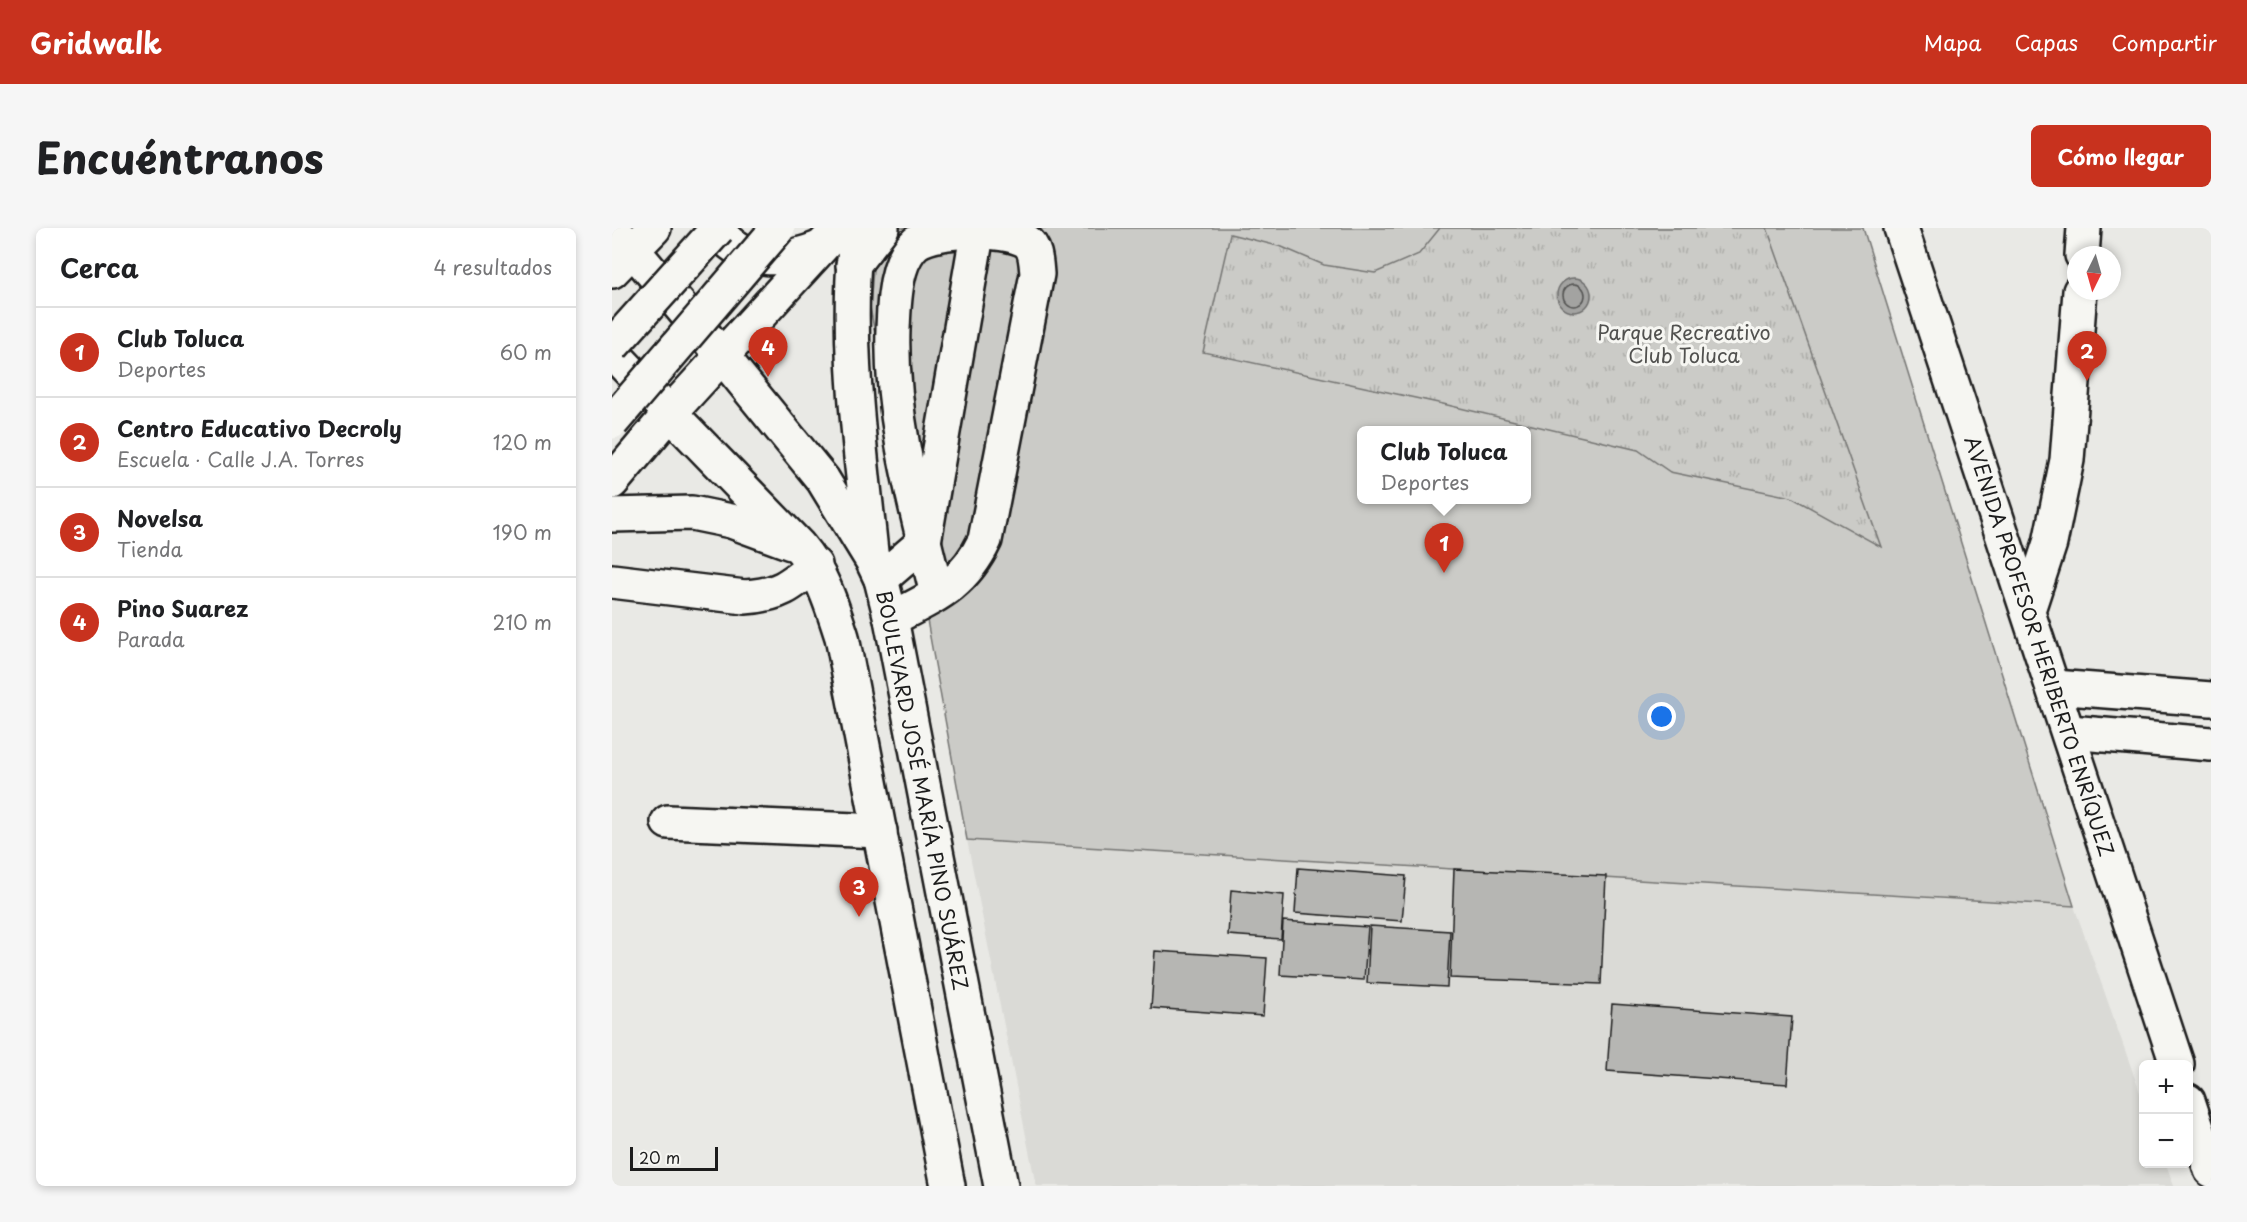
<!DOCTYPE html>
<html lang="es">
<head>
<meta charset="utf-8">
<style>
	body { margin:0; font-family:"Playpen Sans",sans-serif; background:#f6f6f6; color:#202124 }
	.controls { position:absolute; right:18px; bottom:18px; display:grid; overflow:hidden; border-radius:9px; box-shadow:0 3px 9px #0003 }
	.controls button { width:54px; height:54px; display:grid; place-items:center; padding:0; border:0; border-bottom:2px solid #e0e0e0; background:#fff; color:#202124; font:30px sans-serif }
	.compass { position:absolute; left:1455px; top:18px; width:54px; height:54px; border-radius:50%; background:#fff; box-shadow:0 3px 9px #0003; rotate:185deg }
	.scale { position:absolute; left:18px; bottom:15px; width:88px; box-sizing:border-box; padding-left:6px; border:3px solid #1c1c1c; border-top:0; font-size:16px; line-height:21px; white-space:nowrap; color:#1c1c1c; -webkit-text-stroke:4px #f6f6f2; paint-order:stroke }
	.you { position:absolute; left:1050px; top:489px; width:21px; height:21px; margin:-15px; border:4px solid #fff; border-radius:50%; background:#1a73e8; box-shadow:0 0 0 9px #1a73e833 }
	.badge { display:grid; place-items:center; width:39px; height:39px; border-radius:50%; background:#c8321e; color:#fff; font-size:20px; font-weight:700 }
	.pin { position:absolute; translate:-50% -50px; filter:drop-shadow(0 2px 3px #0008) }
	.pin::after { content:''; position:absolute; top:32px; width:21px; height:18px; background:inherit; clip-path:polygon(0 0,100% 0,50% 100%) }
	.popup { position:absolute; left:745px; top:198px; width:174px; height:78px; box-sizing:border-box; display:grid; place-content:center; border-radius:9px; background:#fff; filter:drop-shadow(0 2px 4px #0005); font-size:20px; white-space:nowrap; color:#757577 }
	.popup b { font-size:22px; color:#202124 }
	.popup::after { content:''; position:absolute; left:50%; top:100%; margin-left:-12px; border:12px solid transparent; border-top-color:#fff }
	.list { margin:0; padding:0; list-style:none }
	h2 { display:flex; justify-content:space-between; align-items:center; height:78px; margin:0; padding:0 24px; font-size:26px }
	h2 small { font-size:20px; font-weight:400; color:#757577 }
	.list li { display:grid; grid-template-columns:39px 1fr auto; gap:18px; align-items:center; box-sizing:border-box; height:90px; padding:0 24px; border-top:2px solid #e0e0e0 }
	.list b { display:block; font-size:22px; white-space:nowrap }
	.list p { margin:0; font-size:20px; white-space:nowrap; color:#757577 }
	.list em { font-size:20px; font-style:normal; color:#757577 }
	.map { position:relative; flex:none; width:1599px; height:958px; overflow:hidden; border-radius:9px }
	header { display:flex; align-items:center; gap:36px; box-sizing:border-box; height:84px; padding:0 30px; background:#c8321e; color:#fff }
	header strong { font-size:28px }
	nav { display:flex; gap:33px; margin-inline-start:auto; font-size:21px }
	.intro { display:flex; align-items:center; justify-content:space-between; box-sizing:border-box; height:144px; padding:0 36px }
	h1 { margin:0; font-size:42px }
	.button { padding:15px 27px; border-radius:9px; background:#c8321e; color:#fff; font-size:21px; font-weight:700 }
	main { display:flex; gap:36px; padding:0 36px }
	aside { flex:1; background:#fff; border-radius:9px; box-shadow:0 3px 9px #0003 }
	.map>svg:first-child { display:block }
	.built { fill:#dadad6 }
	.green { fill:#cbcbc7; stroke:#747472; stroke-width:1.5; fill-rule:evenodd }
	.park { fill:url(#park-tufts); stroke:#747472; stroke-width:1.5 }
	.water { fill:#a3a3a1; stroke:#6d6d6c; stroke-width:1.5 }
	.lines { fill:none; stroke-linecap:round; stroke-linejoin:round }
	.shore { stroke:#525251; stroke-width:1.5 }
	.building { fill:#b6b6b3; stroke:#1c1c1c; stroke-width:1.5 }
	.minor-casing { stroke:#1c1c1c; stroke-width:38 }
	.major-casing { stroke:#1c1c1c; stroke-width:38 }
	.highway-casing { stroke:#1c1c1c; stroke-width:38 }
	.minor { stroke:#f6f6f2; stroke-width:33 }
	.major { stroke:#f6f6f2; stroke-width:33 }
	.highway { stroke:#f6f6f2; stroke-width:33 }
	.highway-bridge-casing { stroke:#1c1c1c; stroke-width:38; stroke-linecap:butt }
	.highway-bridge { stroke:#f6f6f2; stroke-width:33 }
	.labels { text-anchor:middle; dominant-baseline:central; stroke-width:6; stroke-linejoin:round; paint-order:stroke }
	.park-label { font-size:20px; fill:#51514f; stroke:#f6f6f2 }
	.street-label { font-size:20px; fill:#1c1c1c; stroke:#f6f6f2 }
</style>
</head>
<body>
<header>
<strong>Gridwalk</strong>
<nav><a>Mapa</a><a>Capas</a><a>Compartir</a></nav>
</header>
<div class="intro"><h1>Encuéntranos</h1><a class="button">Cómo llegar</a></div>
<main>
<aside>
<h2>Cerca<small>4 resultados</small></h2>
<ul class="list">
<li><span class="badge">1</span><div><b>Club Toluca</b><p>Deportes</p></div><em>60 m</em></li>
<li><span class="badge">2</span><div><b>Centro Educativo Decroly</b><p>Escuela · Calle J.A. Torres</p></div><em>120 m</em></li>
<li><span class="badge">3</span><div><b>Novelsa</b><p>Tienda</p></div><em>190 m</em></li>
<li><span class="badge">4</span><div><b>Pino Suarez</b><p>Parada</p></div><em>210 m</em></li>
</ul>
</aside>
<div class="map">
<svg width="1599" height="958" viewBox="0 0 1599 958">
	<defs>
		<pattern id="park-tufts" width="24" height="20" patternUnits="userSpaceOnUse" patternTransform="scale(1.5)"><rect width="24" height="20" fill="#cbcbc7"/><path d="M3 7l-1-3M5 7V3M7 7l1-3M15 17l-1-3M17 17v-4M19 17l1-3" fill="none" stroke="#aeaeaa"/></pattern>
	</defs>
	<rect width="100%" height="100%" fill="#e9e9e5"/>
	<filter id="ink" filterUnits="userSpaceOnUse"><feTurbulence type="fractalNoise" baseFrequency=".0167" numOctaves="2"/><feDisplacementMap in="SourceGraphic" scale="12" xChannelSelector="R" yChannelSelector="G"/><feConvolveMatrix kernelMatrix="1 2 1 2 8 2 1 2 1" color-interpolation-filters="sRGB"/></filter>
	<g filter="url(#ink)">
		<polygon class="built" points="355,612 1462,678 1531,873 1532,936 1554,936 1562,958 424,958"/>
		<path class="green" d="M278,0H1251L1462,678L355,612L258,79L263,17ZM750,202H914V272H750Z"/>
		<polygon class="park" points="828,0 1155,0 1269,319 1179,269 1058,244 1026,222 831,176 591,124 618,6 670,19 712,37 763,45 807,26"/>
		<circle class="water" cx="962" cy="67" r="17"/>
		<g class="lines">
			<circle class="shore" cx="962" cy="67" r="11"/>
		</g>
		<g class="building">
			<polygon points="686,640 794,648 790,693 683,685"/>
			<polygon points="842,641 994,648 989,756 838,750"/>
			<polygon points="619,662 672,667 669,711 616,707"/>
			<polygon points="671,693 756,699 752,752 668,747"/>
			<polygon points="758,698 838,703 835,759 755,755"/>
			<polygon points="543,723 655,730 651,788 539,780"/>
			<polygon points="1000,776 1180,789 1175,856 995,843"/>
		</g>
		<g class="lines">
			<g class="minor-casing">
				<g id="minor">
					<polyline points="1470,27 1472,0"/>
					<polyline points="241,37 270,0"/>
					<polyline points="269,351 312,314 366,1"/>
					<path d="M0,353L133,369C167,367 178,358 203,337"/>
					<polyline points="1416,382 1438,315 1455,232 1468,63"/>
					<path d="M279,391C323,368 351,358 373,312L425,46C424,35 424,20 414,13C391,0 326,0 304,15C296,22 291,32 288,42C282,62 282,81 281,101C278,191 304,279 325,366"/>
					<polyline points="1442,459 1599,471"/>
					<polyline points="1457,504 1599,516"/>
					<polyline points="56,594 268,603"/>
				</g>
			</g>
			<g class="major-casing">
				<g id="major">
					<path d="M105,0C129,36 171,35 207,20"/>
					<path d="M245,0C232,109 248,216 259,324"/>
					<polyline points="1289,0 1565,836"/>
					<polyline points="0,43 42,0"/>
					<polyline points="111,129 211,252 260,332 269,351 279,391 389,958"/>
					<path d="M58,185L187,318C210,345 219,375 230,409L336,958"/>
					<polyline points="0,254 58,185 227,0"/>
					<polyline points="0,287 80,285 119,293 179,315"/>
					<polyline points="1576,873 1599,942"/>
				</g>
			</g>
			<g class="highway-casing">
				<g id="highway">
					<polyline points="0,3 21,22 111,129"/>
					<polyline points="0,124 58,185"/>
				</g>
			</g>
			<use href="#minor" class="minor"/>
			<use href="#major" class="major"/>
			<use href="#highway" class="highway"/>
			<g class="highway-bridge-casing">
				<g id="highway-bridge">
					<polyline points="0,118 106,0"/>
					<polyline points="0,194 166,0"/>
				</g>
			</g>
			<use href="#highway-bridge" class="highway-bridge"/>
		</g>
	</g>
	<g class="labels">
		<g class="park-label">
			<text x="1072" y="104">Parque Recreativo<tspan x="1072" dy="23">Club Toluca</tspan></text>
		</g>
		<g class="street-label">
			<text transform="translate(1428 418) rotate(72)">AVENIDA PROFESOR HERIBERTO ENRÍQUEZ</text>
			<text transform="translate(311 562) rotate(79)">BOULEVARD JOSÉ MARÍA PINO SUÁREZ</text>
		</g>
	</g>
</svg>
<div class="controls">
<button>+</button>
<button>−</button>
</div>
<svg class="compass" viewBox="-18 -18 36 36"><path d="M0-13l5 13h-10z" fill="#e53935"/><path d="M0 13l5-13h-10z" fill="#757577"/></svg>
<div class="scale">20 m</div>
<div class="you"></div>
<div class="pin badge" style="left:832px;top:345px">1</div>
<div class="popup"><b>Club Toluca</b>Deportes</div>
<div class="pin badge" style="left:1475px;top:153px">2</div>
<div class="pin badge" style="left:247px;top:689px">3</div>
<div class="pin badge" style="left:156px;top:149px">4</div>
</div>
</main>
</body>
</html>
